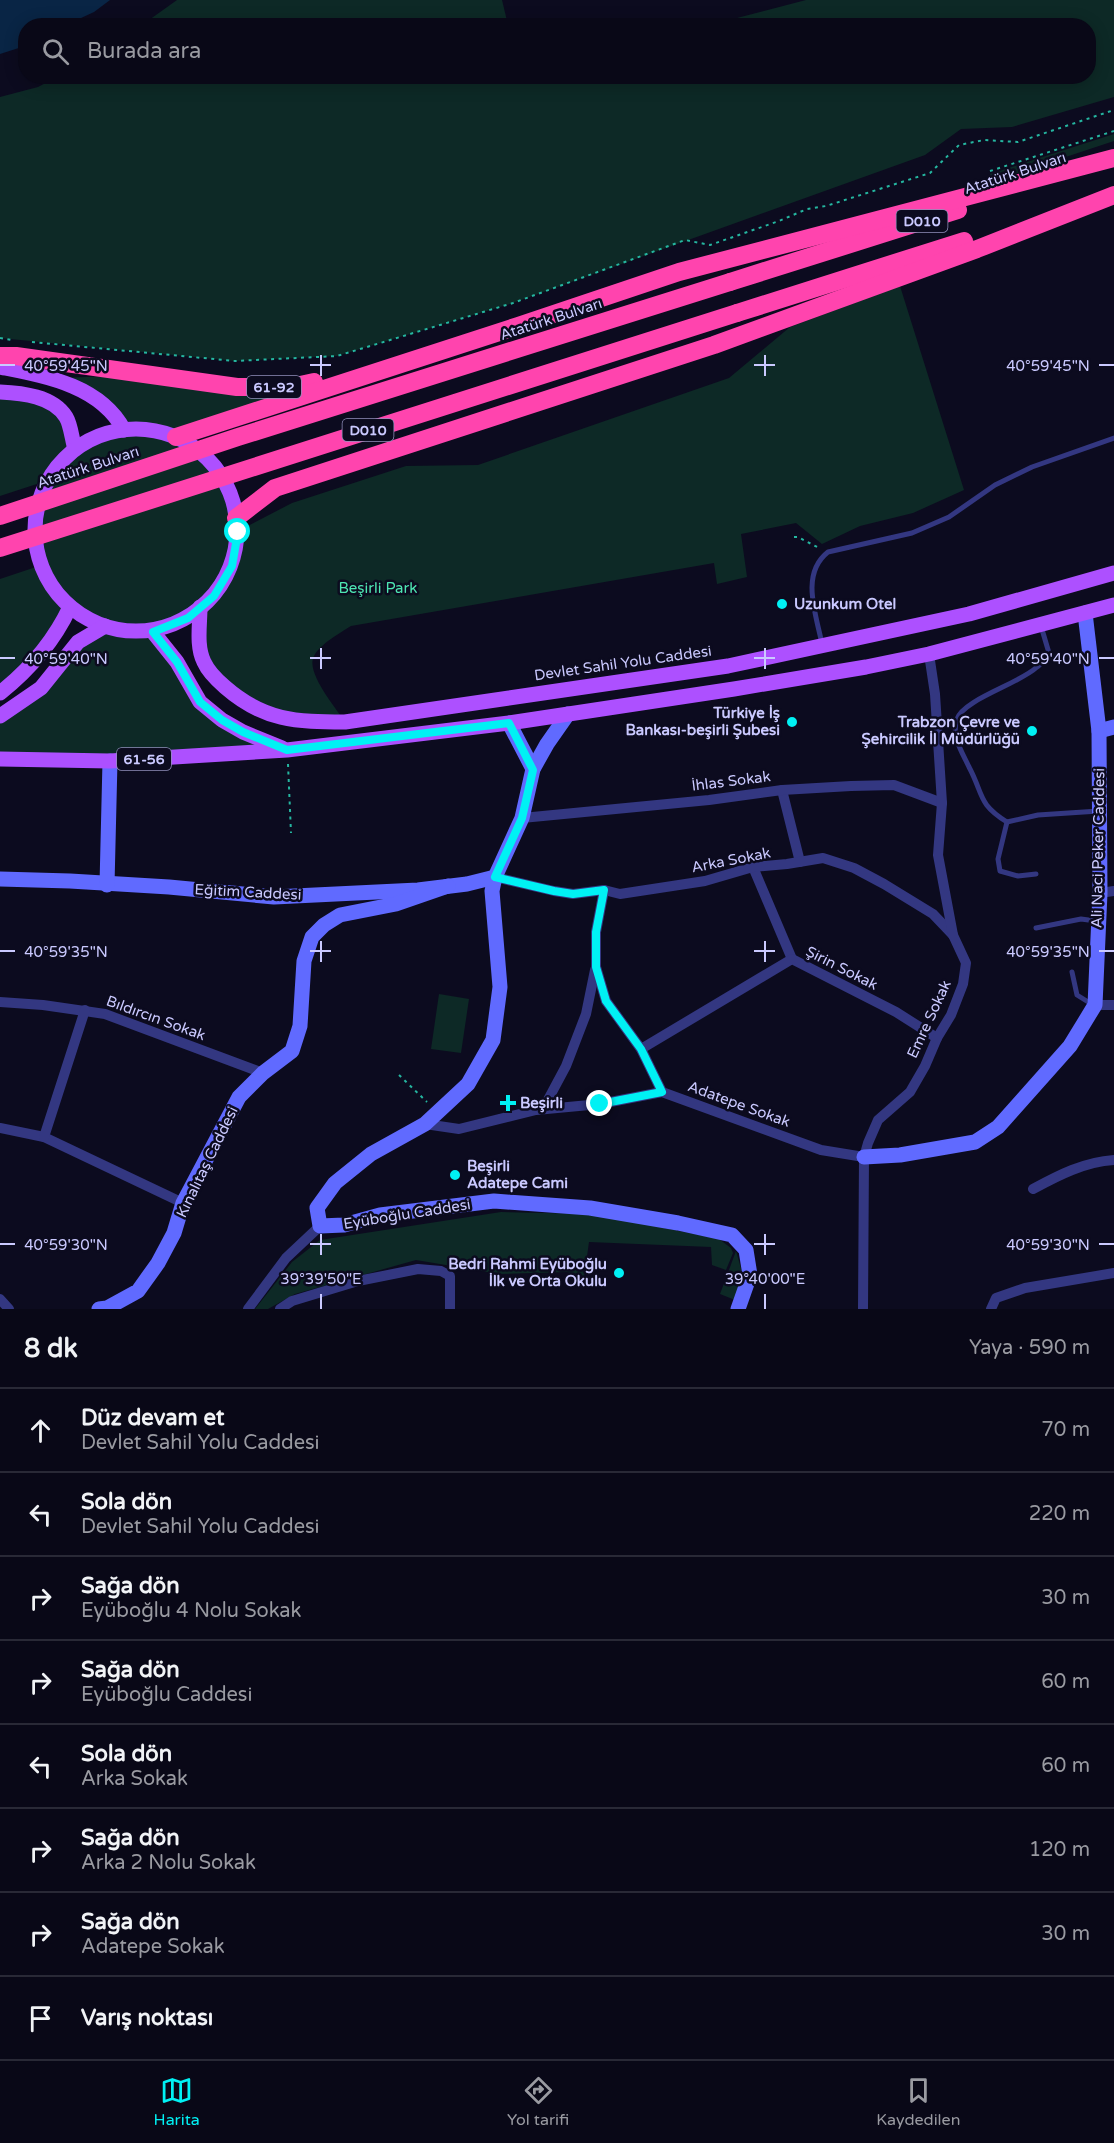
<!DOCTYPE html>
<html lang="tr">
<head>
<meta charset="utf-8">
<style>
	body { margin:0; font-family:"Varela Round",sans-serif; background:#171624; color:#f1f3f6 }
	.stop { position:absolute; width:18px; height:18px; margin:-14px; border:4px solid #00f1f4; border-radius:50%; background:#fff }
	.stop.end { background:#00f1f4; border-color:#fff; box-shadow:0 2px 6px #0008 }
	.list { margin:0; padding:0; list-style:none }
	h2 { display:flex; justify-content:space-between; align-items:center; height:78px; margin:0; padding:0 24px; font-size:26px }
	h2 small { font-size:20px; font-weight:400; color:#999aa1 }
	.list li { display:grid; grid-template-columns:39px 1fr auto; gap:18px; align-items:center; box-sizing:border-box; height:84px; padding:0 24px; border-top:2px solid #292936 }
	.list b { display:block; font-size:22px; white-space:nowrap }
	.list p { margin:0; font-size:20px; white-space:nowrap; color:#999aa1 }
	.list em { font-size:20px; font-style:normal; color:#999aa1 }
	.icon { flex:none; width:33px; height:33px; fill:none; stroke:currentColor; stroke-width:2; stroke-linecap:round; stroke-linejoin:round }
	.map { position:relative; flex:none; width:1114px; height:1309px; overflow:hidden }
	.search { position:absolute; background:#090817; box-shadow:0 3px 15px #0003; left:18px; right:18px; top:18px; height:66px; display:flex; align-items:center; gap:15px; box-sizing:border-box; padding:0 21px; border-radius:24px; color:#999aa1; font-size:22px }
	.sheet { height:750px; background:#090817 }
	nav { display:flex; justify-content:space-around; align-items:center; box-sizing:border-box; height:84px; border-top:2px solid #292936; background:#090817; font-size:16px; color:#999aa1 }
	nav a { display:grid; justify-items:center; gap:3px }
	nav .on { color:#00f1f4 }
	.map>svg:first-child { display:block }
	.green { fill:#0d2926 }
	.water { fill:#092545 }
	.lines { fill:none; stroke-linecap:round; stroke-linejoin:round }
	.path { stroke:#25b6a0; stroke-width:2; stroke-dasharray:3 4.5; stroke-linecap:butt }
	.lane { stroke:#333781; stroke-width:5 }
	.street { stroke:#333781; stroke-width:10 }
	.secondary { stroke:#606aff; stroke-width:15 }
	.primary { stroke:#ad50ff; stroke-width:15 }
	.highway { stroke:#ff44ae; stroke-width:18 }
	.highway-bridge { stroke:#ff44ae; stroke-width:18 }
	.route { stroke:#00f1f4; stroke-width:8 }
	.ticks { fill:none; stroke:#cac9ff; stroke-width:2 }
	.poi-dot { fill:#00f1f4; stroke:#0c0b1f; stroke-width:2 }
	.labels { text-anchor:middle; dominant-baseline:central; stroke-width:5; stroke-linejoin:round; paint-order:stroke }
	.shield { fill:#0c0b1f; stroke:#9190bc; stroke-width:1.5 }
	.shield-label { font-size:14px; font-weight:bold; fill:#cac9ff }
	.street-label { font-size:15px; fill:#cac9ff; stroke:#0c0b1f }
	.park-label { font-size:15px; fill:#4ee6b2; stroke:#0c0b1f }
	.poi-label { font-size:15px; font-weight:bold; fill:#cac9ff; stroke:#0c0b1f; text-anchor:start }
	.ticks-label { font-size:15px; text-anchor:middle; fill:#cac9ff; stroke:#0c0b1f; stroke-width:5; stroke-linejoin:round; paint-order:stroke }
</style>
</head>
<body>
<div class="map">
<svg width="1114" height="1309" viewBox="0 0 1114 1309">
	<rect width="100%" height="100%" fill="#0c0b1f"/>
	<g class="green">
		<polygon points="177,0 502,0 508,25 142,25"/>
		<polygon points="806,0 1114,0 1114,97 1012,127 961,129 925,155 513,303 337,356 235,361 0,338 0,97 38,87 57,77 1088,76 1088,26 710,25"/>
		<polygon points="1114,134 1114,141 993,181 990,174"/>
		<path d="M900,286L964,490L913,513L860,526L822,544L796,523L741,534L747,577L717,584L714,563L351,626C340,633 320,644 314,656C305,672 336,708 345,722L270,714L204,663L200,616L185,619L154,631L200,702L264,741L253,755L0,759V716L104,625L70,607L0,693V579L42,565C31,539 33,503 49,480L0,496V392L19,393L66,417L73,453L91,440L115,432L104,404L52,378L157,375L291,387L420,358L169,436L190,444L216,467L233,498L238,531L292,503L406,466L478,465L729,378L790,327Z"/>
		<polygon points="439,994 469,999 461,1053 431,1049"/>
		<polygon points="501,1212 594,1214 719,1239 731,1248 733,1253 726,1270 712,1265 711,1247 589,1242 584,1278 567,1272 499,1274 416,1260 295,1294 268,1309 255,1309 292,1262 320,1240"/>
		<polygon points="736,1251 742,1272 735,1300 720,1294"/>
	</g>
	<polygon class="water" points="0,0 110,0 94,12 66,25 26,26 25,46 0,54"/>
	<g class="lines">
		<g class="path">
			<polyline points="990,171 1114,131"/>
			<polyline points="0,338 12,340"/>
			<polyline points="32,342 235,361 337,356 513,303 685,240 710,245 779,221 807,209 826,206 930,173 959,145 984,140 1018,142 1114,110"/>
			<polyline points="794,537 798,537 819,548"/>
			<polyline points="288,764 291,833"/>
			<polyline points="399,1075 427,1102"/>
		</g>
		<g class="lane">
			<path d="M1041,626L1049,653C1045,658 1042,664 1037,667C1019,684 964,699 957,719C951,736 962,752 969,767C984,795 977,803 1007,822L1038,815L1099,811"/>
			<path d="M822,644C816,614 800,574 828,552L912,533L949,517L995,485L1032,467L1114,438"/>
			<polyline points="1007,822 998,859 1000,871 1018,876 1036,874"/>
			<polyline points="1036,928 1081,919 1096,921"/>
			<polyline points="1072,972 1077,995 1093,1005"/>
		</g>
		<g class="street">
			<polyline points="782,790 800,862"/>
			<polyline points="522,818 709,800 782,790 851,786 894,785 942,803"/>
			<polyline points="753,867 792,959"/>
			<polyline points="495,877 554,891 573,894 604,890 620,894 705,881 753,867 787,864 823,858 854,868 884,884 933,914 953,935"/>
			<polyline points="604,890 596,932 596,967 606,1001 641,1049 662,1092"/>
			<polyline points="1100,893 1114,891"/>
			<polyline points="0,1002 43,1005 105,1014 263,1073"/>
			<polyline points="1095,1005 1114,1005"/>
			<polyline points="641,1049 792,959 896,1012 937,1038"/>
			<polyline points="543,1109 566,1066 586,1014 595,970"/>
			<polyline points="425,1124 459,1129 536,1110 600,1104 662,1092 821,1150 864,1157"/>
			<polyline points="0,1128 44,1137 183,1203"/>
			<polyline points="44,1137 85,1010"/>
			<path d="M1033,1189C1059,1175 1084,1162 1114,1160"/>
			<polyline points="0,1299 9,1309"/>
			<polyline points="248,1309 286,1258 320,1226"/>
			<polyline points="280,1309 292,1301 358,1281 418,1269 441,1271 450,1276 450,1309"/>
			<polyline points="863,1309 864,1157 868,1143 878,1120 910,1092 925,1066 937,1038 951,1015 963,984 966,963 953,935 938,855 942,803 935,694 929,654"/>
			<polyline points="991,1309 996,1298 1025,1288 1114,1273"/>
		</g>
		<g class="secondary">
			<polyline points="568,714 547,744 533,769 522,818 495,877 492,891 500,987 493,1040 468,1084 425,1124 371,1154 335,1183 317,1208 320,1226 344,1225 380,1215 494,1201 590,1208 678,1223 732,1235 746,1250 750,1275 738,1309"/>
			<polyline points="509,723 533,769"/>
			<polyline points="1099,731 1114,727"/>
			<polyline points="0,879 70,881 169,887 274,897 418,890 467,884 495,877"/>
			<polyline points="107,885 110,761"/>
			<polyline points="864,1157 900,1155 975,1142 998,1127 1070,1046 1095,1005 1100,893 1099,731 1085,613"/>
			<polyline points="99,1309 107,1308 138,1291 158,1263 174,1233 183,1203 239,1097 263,1073 292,1051 300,1026 304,961 312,937 324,925 340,915 396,904 448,886"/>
		</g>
		<g class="primary">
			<path d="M0,367C45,376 100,385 124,430"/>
			<path d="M0,392C22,393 53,396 66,417C71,425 72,440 75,449"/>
			<circle cx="136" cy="530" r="101"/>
			<path d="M200,607C200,625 196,646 204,662C208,671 218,681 225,687C264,721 296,722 345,722L728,666L969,614L1114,573"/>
			<polyline points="153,632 177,662 200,702 222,720 243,732 282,748"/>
			<path d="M0,693C29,670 54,641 70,607"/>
			<polyline points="0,716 41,688 78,642 105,626"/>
			<polyline points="0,759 110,761 287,750 509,723 734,689 866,667 929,654 1114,605"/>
		</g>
		<g class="highway">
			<polyline points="730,282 958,210"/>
			<polyline points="737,313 964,241"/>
			<polyline points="0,356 16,356 237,387 291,387 314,382"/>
			<polyline points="176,437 518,326 679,272 1114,158"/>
			<polyline points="236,518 275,488 714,345 977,249 1114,195"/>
		</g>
		<g class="highway-bridge">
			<polyline points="0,516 238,437 730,282"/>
			<polyline points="0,548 737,313"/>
		</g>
	</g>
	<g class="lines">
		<polyline class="route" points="238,532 232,566 214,596 188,618 153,632 177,662 200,702 222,720 243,732 287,750 509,723 533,770 522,818 495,877 554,891 573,894 604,890 596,932 596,967 606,1001 641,1049 662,1092 600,1104"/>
	</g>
	<path class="ticks" d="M321,355V376M765,355V376M0,365H15M310,365H331M754,365H775M1099,365H1114M321,648V669M765,648V669M0,658H15M310,658H331M754,658H775M1099,658H1114M321,941V962M765,941V962M0,951H15M310,951H331M754,951H775M1099,951H1114M321,1234V1255M765,1234V1255M0,1244H15M310,1244H331M754,1244H775M1099,1244H1114M321,1294V1309M765,1294V1309"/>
	<g class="poi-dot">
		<circle cx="782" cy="604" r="6"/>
		<circle cx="792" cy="722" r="6"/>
		<circle cx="1032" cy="731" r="6"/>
		<path d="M505 1094h6v6h6v6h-6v6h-6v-6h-6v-6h6z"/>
		<circle cx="455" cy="1175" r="6"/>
		<circle cx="619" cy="1273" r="6"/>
	</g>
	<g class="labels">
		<g class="shield">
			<rect x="896.5" y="210" width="51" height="22" rx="4.5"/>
			<rect x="247" y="376" width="54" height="22" rx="4.5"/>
			<rect x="342.5" y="419" width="51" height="22" rx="4.5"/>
			<rect x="117" y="748" width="54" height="22" rx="4.5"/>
		</g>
		<g class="shield-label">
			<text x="922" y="221">D010</text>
			<text x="274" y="387">61-92</text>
			<text x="368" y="430">D010</text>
			<text x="144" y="759">61-56</text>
		</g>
		<g class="street-label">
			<text transform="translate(1015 173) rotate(-18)">Atatürk Bulvarı</text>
			<text transform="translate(551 319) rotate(-18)">Atatürk Bulvarı</text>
			<text transform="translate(88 467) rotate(-18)">Atatürk Bulvarı</text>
			<text transform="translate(623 663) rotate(-8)">Devlet Sahil Yolu Caddesi</text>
			<text transform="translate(731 781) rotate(-7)">İhlas Sokak</text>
			<text transform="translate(1098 848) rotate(-89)">Ali Naci Peker Caddesi</text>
			<text transform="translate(731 860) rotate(-11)">Arka Sokak</text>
			<text transform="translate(248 892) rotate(3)">Eğitim Caddesi</text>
			<text transform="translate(842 968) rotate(27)">Şirin Sokak</text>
			<text transform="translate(156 1018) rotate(20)">Bıldırcın Sokak</text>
			<text transform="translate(929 1019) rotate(-65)">Emre Sokak</text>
			<text transform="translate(739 1104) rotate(20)">Adatepe Sokak</text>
			<text transform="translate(207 1162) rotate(-64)">Kınalıtaş Caddesi</text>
			<text transform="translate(407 1214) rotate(-9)">Eyüboğlu Caddesi</text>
		</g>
		<g class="park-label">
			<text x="378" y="588">Beşirli Park</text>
		</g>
		<g class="poi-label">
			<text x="794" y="604">Uzunkum Otel</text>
			<text x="780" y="713" text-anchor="end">Türkiye İş<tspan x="780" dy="17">Bankası-beşirli Şubesi</tspan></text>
			<text x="1020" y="722" text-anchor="end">Trabzon Çevre ve<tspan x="1020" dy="17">Şehircilik İl Müdürlüğü</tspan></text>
			<text x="520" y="1103">Beşirli</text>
			<text x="467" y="1166">Beşirli<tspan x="467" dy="17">Adatepe Cami</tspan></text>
			<text x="607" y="1264" text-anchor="end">Bedri Rahmi Eyüboğlu<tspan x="607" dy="17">İlk ve Orta Okulu</tspan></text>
		</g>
	</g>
	<g class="ticks-label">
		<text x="66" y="371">40°59'45"N</text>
		<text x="1048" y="371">40°59'45"N</text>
		<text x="66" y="664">40°59'40"N</text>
		<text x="1048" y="664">40°59'40"N</text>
		<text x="66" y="957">40°59'35"N</text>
		<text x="1048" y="957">40°59'35"N</text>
		<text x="66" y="1250">40°59'30"N</text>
		<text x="1048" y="1250">40°59'30"N</text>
		<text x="321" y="1284">39°39'50"E</text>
		<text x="765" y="1284">39°40'00"E</text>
	</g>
</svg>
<div class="stop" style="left:238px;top:532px"></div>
<div class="stop end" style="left:600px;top:1104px"></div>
<div class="search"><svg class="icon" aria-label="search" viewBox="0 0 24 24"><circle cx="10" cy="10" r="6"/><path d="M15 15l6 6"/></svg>Burada ara</div>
</div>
<section class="sheet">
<h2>8 dk<small>Yaya · 590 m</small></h2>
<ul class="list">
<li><svg class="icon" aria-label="ahead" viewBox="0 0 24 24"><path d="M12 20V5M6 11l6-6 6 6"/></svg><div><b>Düz devam et</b><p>Devlet Sahil Yolu Caddesi</p></div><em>70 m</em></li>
<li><svg class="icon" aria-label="left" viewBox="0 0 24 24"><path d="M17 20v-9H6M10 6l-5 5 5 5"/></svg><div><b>Sola dön</b><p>Devlet Sahil Yolu Caddesi</p></div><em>220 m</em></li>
<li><svg class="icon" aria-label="right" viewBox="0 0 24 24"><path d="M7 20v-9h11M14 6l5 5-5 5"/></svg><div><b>Sağa dön</b><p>Eyüboğlu 4 Nolu Sokak</p></div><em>30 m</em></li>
<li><svg class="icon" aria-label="right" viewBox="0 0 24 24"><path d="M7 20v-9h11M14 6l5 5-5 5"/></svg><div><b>Sağa dön</b><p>Eyüboğlu Caddesi</p></div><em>60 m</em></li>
<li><svg class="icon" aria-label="left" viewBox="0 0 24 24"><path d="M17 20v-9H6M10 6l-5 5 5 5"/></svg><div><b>Sola dön</b><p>Arka Sokak</p></div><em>60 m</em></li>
<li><svg class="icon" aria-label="right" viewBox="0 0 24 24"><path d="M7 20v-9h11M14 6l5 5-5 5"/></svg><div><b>Sağa dön</b><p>Arka 2 Nolu Sokak</p></div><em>120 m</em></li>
<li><svg class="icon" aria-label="right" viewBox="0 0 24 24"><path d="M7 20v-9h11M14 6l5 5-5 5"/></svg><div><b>Sağa dön</b><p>Adatepe Sokak</p></div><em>30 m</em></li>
<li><svg class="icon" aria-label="arrive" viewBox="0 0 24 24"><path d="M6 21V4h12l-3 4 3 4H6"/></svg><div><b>Varış noktası</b></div></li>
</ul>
</section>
<nav>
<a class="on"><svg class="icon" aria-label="map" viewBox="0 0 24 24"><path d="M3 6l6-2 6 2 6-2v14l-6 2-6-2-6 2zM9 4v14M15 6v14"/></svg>Harita</a>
<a><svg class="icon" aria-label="directions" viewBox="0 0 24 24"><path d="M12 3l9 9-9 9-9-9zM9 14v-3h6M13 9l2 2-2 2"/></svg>Yol tarifi</a>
<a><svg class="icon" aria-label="saved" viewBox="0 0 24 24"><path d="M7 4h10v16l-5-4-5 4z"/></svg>Kaydedilen</a>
</nav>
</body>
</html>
